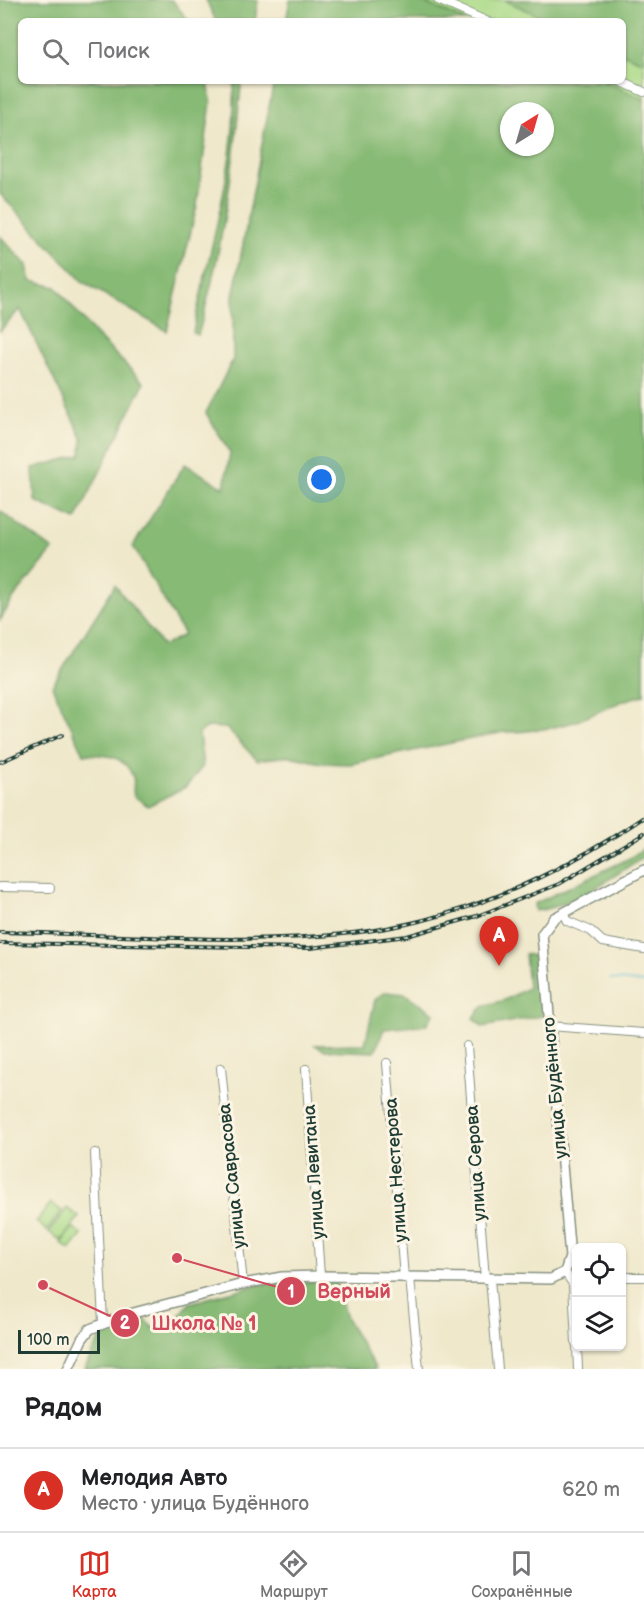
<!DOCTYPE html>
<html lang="ru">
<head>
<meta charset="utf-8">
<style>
	body { margin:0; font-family:"Balsamiq Sans",sans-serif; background:#f6f6f6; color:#202124 }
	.controls { position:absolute; right:18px; bottom:18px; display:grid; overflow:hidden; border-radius:9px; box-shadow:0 2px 4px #0004 }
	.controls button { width:54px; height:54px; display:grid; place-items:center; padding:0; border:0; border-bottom:2px solid #e0e0e0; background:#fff; color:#202124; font:30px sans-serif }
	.compass { position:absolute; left:500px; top:102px; width:54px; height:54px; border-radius:50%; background:#fff; box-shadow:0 2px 4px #0004; rotate:37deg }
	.scale { position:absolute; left:18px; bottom:15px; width:82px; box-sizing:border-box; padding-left:6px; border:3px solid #1f3d34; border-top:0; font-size:16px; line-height:21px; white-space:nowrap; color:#1f3d34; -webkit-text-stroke:4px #fcf5e5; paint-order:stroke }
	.you { position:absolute; left:322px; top:480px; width:21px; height:21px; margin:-15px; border:4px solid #fff; border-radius:50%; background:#1a73e8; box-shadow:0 0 0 9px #1a73e833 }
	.badge { display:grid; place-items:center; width:39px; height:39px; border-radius:50%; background:#d93025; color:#fff; font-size:20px; font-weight:700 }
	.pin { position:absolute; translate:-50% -50px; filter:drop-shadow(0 2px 3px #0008) }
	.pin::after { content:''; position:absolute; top:32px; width:21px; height:18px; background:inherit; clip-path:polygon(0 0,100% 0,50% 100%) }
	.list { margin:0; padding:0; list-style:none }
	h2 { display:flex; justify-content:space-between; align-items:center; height:78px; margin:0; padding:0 24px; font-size:26px }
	h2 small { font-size:20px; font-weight:400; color:#757577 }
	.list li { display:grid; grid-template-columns:39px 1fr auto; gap:18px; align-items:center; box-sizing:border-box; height:84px; padding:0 24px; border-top:2px solid #e0e0e0 }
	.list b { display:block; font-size:22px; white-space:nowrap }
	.list p { margin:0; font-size:20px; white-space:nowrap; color:#757577 }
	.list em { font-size:20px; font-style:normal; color:#757577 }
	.icon { flex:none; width:33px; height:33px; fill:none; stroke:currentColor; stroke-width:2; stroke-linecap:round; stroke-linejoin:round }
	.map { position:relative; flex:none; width:644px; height:1369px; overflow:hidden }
	.search { position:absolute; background:#fff; box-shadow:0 2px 4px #0004; left:18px; right:18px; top:18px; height:66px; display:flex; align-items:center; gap:15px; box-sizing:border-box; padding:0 21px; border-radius:9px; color:#757577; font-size:22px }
	.sheet { height:162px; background:#fff }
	nav { display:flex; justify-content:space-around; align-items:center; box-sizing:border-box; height:84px; border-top:2px solid #e0e0e0; background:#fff; font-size:16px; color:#757577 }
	nav a { display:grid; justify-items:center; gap:3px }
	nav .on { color:#d93025 }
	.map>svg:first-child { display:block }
	.green { fill:#aada87; stroke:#648c5e; stroke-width:1.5 }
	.forest { fill:#87ba74; stroke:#537c54; stroke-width:1.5; fill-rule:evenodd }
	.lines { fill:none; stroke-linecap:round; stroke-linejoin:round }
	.stream { stroke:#59bdd7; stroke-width:1.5 }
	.minor-casing { stroke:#879280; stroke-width:10 }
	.major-casing { stroke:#879280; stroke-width:12 }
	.minor { stroke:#fff; stroke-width:8 }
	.major { stroke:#fff; stroke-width:9 }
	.rail-casing { stroke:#1f3d34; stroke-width:4 }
	.rail { stroke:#fcf5e5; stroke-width:1.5; stroke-dasharray:4.5; stroke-linecap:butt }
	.labels { text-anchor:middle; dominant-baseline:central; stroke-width:6; stroke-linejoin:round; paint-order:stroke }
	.street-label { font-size:18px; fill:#1f3d34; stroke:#fcf5e5 }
	.leader { fill:none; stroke:#d1495b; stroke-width:2 }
	.callout-dot { fill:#d1495b; stroke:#fcf5e5; stroke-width:2 }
	.mark-label { font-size:18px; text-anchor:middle; font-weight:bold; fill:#fff }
	.callout-label { font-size:20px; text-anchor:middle; font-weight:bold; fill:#d1495b; stroke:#fcf5e5; stroke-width:6; stroke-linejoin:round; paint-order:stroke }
</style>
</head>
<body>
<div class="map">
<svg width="644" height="1369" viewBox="0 0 644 1369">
	<rect width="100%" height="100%" fill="#fcf5e5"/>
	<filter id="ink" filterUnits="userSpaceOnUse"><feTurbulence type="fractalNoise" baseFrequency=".0167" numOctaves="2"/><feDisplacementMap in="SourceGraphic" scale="12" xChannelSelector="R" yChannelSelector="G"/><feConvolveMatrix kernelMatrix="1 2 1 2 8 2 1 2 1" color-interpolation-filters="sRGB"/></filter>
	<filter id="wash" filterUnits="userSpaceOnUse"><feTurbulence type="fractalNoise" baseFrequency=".008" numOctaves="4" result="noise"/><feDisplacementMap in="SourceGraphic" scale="24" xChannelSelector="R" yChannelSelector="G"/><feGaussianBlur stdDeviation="1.35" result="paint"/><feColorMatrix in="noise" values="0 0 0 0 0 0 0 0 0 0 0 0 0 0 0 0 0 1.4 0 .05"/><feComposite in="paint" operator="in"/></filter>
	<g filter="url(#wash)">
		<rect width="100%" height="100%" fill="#efe8cb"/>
		<g class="green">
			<polygon points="415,0 506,0 554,21 462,21"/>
			<polygon points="623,52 644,61 644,101 598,81 623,81"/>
			<polygon points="51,1203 62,1211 47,1231 36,1222"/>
			<polygon points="67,1208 79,1217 61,1241 49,1232"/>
			<polygon points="73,1227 82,1235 70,1250 61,1243"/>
		</g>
		<g class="forest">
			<polygon points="0,0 172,0 189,21 21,21 21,81 208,81 211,102 197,205 167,331 83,282 0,194"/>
			<polygon points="206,0 258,0 255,21 216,21"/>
			<polygon points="290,0 418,0 466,21 286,21"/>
			<polygon points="504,0 644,0 644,62 623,53 623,21 551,21"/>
			<path d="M234,81H240L241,86C233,170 222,253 198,335L193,333C208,250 238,166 234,81Z"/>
			<path d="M274,81H603L644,99V695C620,699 597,714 574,722C551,729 528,732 504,732L350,764L322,763L289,756L257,760L226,728L207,727L199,734L203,766L186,787L148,806L134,796C132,790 135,783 133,777C124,754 105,755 84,754L52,686L115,585L163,646L184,635L133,546L185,464L224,488L230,453L206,413L233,359V297ZM509,111H545V147H509Z"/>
			<polygon points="0,236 27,265 31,281 56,287 95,334 144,383 76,520 35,501 33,468 81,455 82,438 20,309 0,331"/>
			<polygon points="0,511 53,550 13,599 0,620"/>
			<path d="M644,848V856C611,878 574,906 535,911L534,904L630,858Z"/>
			<path d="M525,954L533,956C542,975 541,995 542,1016L482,1027L474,1018L483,1006L505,1000L528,988Z"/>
			<polygon points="385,992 405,994 434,1013 426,1025 384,1029 375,1052 324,1050 315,1045 365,1044 375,1000"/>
			<path d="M336,1281L346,1319L376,1369H85C101,1330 104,1331 143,1316L153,1328L173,1323L190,1303L260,1284Z"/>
		</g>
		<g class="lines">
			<polyline class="stream" points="610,979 644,983"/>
		</g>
	</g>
	<g filter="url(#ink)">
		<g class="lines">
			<g class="minor-casing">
				<g id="minor">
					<polyline points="438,0 486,21"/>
					<polyline points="620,81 644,92"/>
					<polyline points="0,887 50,888"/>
					<polyline points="563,913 567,921 591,931 603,942 644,949"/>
					<polyline points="549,1026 644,1033"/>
					<polyline points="467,1046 485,1279"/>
					<polyline points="387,1063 404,1278"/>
					<polyline points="221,1068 243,1284"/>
					<polyline points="306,1069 320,1276"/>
					<polyline points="95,1153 103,1323"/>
					<polyline points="565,1272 573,1284 576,1343"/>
					<polyline points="622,1277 644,1277"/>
					<polyline points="410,1278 419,1369"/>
					<polyline points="490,1279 498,1369"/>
					<polyline points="577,1346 578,1369"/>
				</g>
			</g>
			<g class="major-casing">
				<polyline id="major" points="68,1369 82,1339 90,1329 126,1315 243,1284 282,1277 320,1276 551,1279 565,1272 570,1257 542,934 554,918 644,870"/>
			</g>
			<use href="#minor" class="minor"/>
			<use href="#major" class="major"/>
			<g class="rail-casing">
				<g id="rail">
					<polyline points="0,762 62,735"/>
					<path d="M0,932C121,934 249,947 368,931C469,917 561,873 644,817"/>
					<polyline points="0,943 310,948 407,936 477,916 559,884 644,833"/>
				</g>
			</g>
			<use href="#rail" class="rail"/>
		</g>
	</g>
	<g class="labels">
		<g class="street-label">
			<text transform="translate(555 1088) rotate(-95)">улица Будённого</text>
			<text transform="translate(476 1163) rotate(-94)">улица Серова</text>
			<text transform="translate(396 1170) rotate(-94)">улица Нестерова</text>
			<text transform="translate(314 1172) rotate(-94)">улица Левитана</text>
			<text transform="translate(232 1176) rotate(-96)">улица Саврасова</text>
		</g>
	</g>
	<path class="leader" d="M177 1258L291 1291M43 1285L125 1323"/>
	<g class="callout-dot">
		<circle cx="177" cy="1258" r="6"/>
		<circle cx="43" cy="1285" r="6"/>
		<circle cx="291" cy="1291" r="15"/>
		<circle cx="125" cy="1323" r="15"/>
	</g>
	<g class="mark-label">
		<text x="291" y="1298">1</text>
		<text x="125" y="1329">2</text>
	</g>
	<g class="callout-label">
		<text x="354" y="1298">Верный</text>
		<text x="204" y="1330">Школа № 1</text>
	</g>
</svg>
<div class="controls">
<button><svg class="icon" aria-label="locate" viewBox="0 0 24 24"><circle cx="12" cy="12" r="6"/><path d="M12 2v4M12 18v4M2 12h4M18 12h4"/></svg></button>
<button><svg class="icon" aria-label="layers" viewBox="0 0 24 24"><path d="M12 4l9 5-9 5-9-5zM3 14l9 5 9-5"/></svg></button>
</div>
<svg class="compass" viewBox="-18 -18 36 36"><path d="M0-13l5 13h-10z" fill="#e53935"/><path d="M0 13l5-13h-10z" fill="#757577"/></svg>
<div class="scale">100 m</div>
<div class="you"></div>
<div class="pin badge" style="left:499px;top:966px">A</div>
<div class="search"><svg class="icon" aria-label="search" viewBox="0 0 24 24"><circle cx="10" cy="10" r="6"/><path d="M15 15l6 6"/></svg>Поиск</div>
</div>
<section class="sheet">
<h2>Рядом<small></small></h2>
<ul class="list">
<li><span class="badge">A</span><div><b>Мелодия Авто</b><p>Место · улица Будённого</p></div><em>620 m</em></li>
</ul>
</section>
<nav>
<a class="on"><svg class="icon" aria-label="map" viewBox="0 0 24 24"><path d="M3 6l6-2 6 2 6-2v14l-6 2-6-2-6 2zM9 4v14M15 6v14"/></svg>Карта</a>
<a><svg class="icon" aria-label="directions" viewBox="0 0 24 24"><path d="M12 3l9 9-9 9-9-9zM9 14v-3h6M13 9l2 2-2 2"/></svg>Маршрут</a>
<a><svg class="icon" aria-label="saved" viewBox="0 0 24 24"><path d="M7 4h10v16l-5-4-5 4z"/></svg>Сохранённые</a>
</nav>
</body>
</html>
